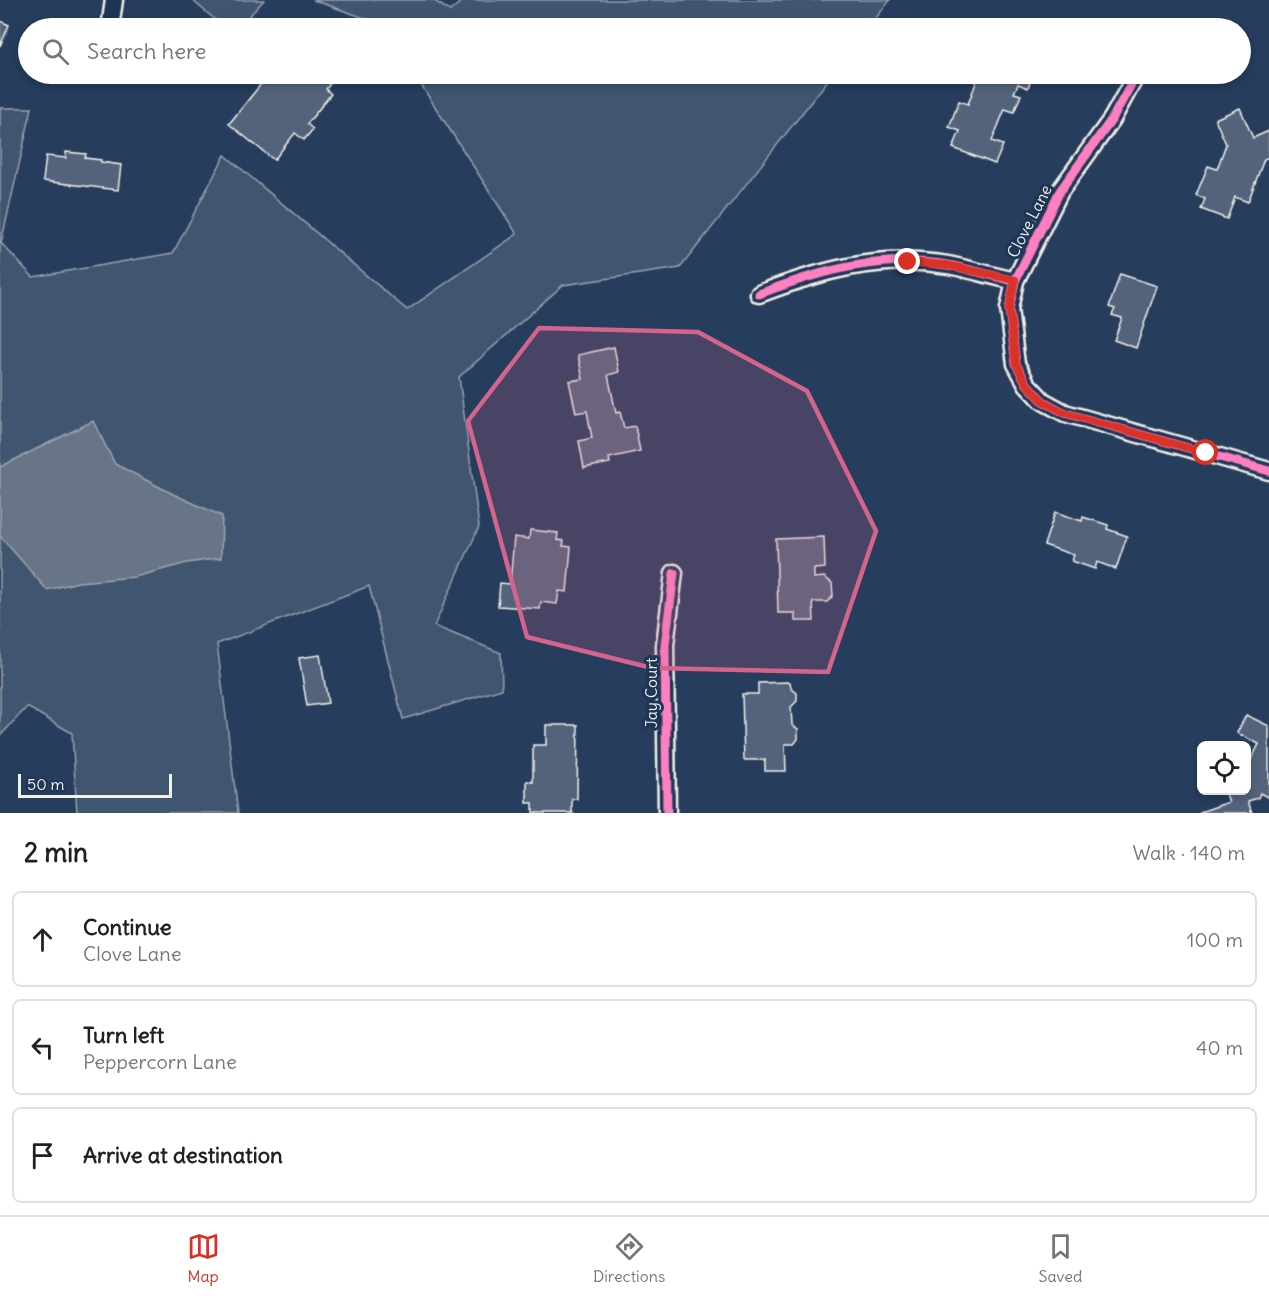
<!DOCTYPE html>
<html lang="en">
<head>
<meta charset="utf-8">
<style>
	body { margin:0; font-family:Delius,sans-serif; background:#f2f2f2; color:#202124 }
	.controls { position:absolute; right:18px; bottom:18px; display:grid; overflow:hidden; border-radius:9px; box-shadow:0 3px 9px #0003 }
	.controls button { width:54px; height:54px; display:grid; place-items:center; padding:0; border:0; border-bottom:2px solid #e0e0e0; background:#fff; color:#202124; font:30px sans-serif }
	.scale { position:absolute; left:18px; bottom:15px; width:154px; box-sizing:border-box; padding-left:6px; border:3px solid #f4f1e8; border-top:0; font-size:16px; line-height:21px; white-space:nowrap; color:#f4f1e8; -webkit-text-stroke:4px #1d3557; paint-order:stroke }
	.stop { position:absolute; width:18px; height:18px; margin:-14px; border:4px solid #d93025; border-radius:50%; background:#fff }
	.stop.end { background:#d93025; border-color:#fff; box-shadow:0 2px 6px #0008 }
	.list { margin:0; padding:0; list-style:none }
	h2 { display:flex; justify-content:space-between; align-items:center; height:78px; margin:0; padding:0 24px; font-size:26px }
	h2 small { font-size:20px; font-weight:400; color:#757577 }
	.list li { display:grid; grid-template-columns:39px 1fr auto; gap:18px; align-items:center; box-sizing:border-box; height:96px; margin:0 12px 12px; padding:0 12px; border:2px solid #e0e0e0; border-radius:9px }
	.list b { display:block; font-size:22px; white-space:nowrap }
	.list p { margin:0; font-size:20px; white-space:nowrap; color:#757577 }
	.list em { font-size:20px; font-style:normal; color:#757577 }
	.icon { flex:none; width:33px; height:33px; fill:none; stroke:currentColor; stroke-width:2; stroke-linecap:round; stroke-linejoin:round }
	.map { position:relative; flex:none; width:1269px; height:813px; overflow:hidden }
	.search { position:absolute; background:#fff; box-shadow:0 3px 9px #0003; left:18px; right:18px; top:18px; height:66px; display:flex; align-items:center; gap:15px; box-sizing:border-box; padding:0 21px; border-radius:33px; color:#757577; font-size:22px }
	.sheet { height:402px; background:#fff }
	nav { display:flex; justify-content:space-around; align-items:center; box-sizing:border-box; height:84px; border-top:2px solid #e0e0e0; background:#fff; font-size:16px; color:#757577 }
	nav a { display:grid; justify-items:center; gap:3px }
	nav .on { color:#d93025 }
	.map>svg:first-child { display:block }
	.green { fill:#40546f; stroke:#9aa2ac; stroke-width:1.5 }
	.water { fill:#677588; stroke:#9fa7ae; stroke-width:1.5 }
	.building { fill:#52647b; stroke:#f4f1e8; stroke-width:1.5 }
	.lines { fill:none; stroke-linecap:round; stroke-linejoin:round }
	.street-casing { stroke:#f4f1e8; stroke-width:21 }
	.street { stroke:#1d3557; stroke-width:16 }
	.cycleway-casing { stroke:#1d3557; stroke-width:13 }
	.cycleway { stroke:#ff80c0; stroke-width:9 }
	.route { stroke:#d93025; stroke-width:8 }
	.marked { fill:#d4648c; fill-opacity:0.2; stroke:#d4648c; stroke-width:4.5; stroke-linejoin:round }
	.labels { text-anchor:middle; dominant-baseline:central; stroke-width:6; stroke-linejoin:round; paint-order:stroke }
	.street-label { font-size:16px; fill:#f4f1e8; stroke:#1d3557 }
</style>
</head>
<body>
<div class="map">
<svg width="1269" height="813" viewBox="0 0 1269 813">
	<rect width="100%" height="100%" fill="#263d5d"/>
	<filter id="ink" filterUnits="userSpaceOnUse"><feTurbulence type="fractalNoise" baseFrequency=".0167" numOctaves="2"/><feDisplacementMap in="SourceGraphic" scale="12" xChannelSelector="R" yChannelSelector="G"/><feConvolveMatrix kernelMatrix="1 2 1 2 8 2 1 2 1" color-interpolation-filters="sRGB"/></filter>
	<g filter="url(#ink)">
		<g class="green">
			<polygon points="192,0 264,0 238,28 225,28"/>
			<polygon points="313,0 433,0 450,11 463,0 890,0 868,28 385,28 382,24"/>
			<polygon points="414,74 833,74 680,268 563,285 459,377 479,527 434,626 501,653 502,689 403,719 369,586 217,644 238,813 77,813 72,733 27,707 0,736 0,108 32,108 1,243 33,277 173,253 225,155 407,310 517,234"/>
		</g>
		<polygon class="water" points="93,421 115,464 173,494 222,516 221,558 187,563 135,577 78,582 47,590 0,536 0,467"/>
		<g class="building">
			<polygon points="271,18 284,28 262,28"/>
			<polygon points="0,21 9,25 0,46"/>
			<polygon points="269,74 325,74 333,80 326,89 331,94 307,124 313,129 304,140 295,133 274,160 229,124"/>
			<polygon points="991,74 1033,74 1028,88 1018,84 1014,93 1021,95 1014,112 1005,109 992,141 1003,145 995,164 953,148 960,131 949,127 959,101 968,104 979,75 989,79"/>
			<polygon points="1240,108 1253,138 1269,131 1269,157 1264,159 1248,202 1235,197 1227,219 1201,209 1205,199 1196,195 1208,166 1217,169 1226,144 1215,119"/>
			<polygon points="66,152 86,154 85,158 101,160 101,162 121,165 118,190 43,181 46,156 66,158"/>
			<polygon points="1120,274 1157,286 1136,348 1114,340 1122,318 1112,315 1115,309 1109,307"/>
			<polygon points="614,347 619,372 608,375 616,413 620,412 624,428 635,426 640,451 609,458 610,463 584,468 579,441 592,438 587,411 576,413 569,381 583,379 578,355"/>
			<polygon points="1055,512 1082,521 1083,517 1108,525 1107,529 1127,536 1116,569 1097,562 1095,569 1072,561 1074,555 1044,545"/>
			<polygon points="530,530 558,533 557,540 564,541 563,546 571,547 567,592 559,591 557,604 541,602 540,609 498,606 500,583 510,584 514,537 529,539"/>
			<polygon points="824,537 825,568 814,569 814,578 824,577 832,583 833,596 827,602 813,602 814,621 795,621 795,613 778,613 776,539"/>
			<polygon points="320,655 328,703 307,706 299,658"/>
			<polygon points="790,682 791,688 797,693 797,701 791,707 792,725 798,729 798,739 794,744 785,744 786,771 765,771 765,760 744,760 742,694 758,694 758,683"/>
			<polygon points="1246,715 1269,726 1269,798 1260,793 1258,798 1248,801 1252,813 1200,813 1200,812 1229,802 1226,794 1220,790 1246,790 1246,763 1249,764 1259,744 1237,733"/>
			<polygon points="546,725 578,725 577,799 572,799 572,812 573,813 533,813 533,803 527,803 527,781 533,782 533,745 546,745"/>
		</g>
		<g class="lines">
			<g class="street-casing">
				<g id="street">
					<polyline points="110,28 114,0"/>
					<polyline points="1134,79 1112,119 1060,191 1015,281 1009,309 1016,364 1027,384 1043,401 1065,413 1269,471"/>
					<path d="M759,294C822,270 880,254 948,265C970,269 992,276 1015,281"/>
					<polyline points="667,813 665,645 674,573"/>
				</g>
			</g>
			<use href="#street" class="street"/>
			<g class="cycleway-casing">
				<g id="cycleway">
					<polyline points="1134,79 1112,119 1060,191 1015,281 1009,309 1016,364 1027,384 1043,401 1065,413 1269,471"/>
					<path d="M759,294C822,270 880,254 948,265C970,269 992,276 1015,281"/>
					<polyline points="667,813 665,645 674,573"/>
				</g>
			</g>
			<use href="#cycleway" class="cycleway"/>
		</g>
	</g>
	<g class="lines" filter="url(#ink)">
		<polyline class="route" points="908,262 947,265 1015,280 1009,309 1016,364 1027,384 1043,401 1065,413 1206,453"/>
	</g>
	<path class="marked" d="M539,328L698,332L807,391L876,531L828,672L652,668L527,637L468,421Z"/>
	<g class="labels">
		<g class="street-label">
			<text transform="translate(1029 221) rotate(-63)">Clove Lane</text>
			<text transform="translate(651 693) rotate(-90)">Jay Court</text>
		</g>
	</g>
</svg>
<div class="controls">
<button><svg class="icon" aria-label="locate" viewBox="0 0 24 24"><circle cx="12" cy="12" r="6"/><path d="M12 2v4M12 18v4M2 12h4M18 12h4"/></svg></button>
</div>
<div class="scale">50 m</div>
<div class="stop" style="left:1206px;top:453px"></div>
<div class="stop end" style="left:908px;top:262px"></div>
<div class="search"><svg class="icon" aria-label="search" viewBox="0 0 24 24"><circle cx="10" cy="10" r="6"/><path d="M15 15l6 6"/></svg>Search here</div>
</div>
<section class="sheet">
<h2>2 min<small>Walk · 140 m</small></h2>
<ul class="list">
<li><svg class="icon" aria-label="ahead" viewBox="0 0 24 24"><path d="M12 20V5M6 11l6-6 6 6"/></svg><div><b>Continue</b><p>Clove Lane</p></div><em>100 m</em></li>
<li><svg class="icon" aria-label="left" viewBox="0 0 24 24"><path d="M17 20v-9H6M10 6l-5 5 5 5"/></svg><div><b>Turn left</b><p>Peppercorn Lane</p></div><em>40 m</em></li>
<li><svg class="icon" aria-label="arrive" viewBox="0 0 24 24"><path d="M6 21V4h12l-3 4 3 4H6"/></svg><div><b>Arrive at destination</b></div></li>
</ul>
</section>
<nav>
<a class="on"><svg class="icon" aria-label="map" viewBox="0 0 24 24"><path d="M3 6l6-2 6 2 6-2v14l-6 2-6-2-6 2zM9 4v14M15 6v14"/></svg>Map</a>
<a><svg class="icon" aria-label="directions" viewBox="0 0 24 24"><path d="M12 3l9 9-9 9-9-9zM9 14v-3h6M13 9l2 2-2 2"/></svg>Directions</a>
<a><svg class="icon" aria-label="saved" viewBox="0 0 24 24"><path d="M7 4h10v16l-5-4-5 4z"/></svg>Saved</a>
</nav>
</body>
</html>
